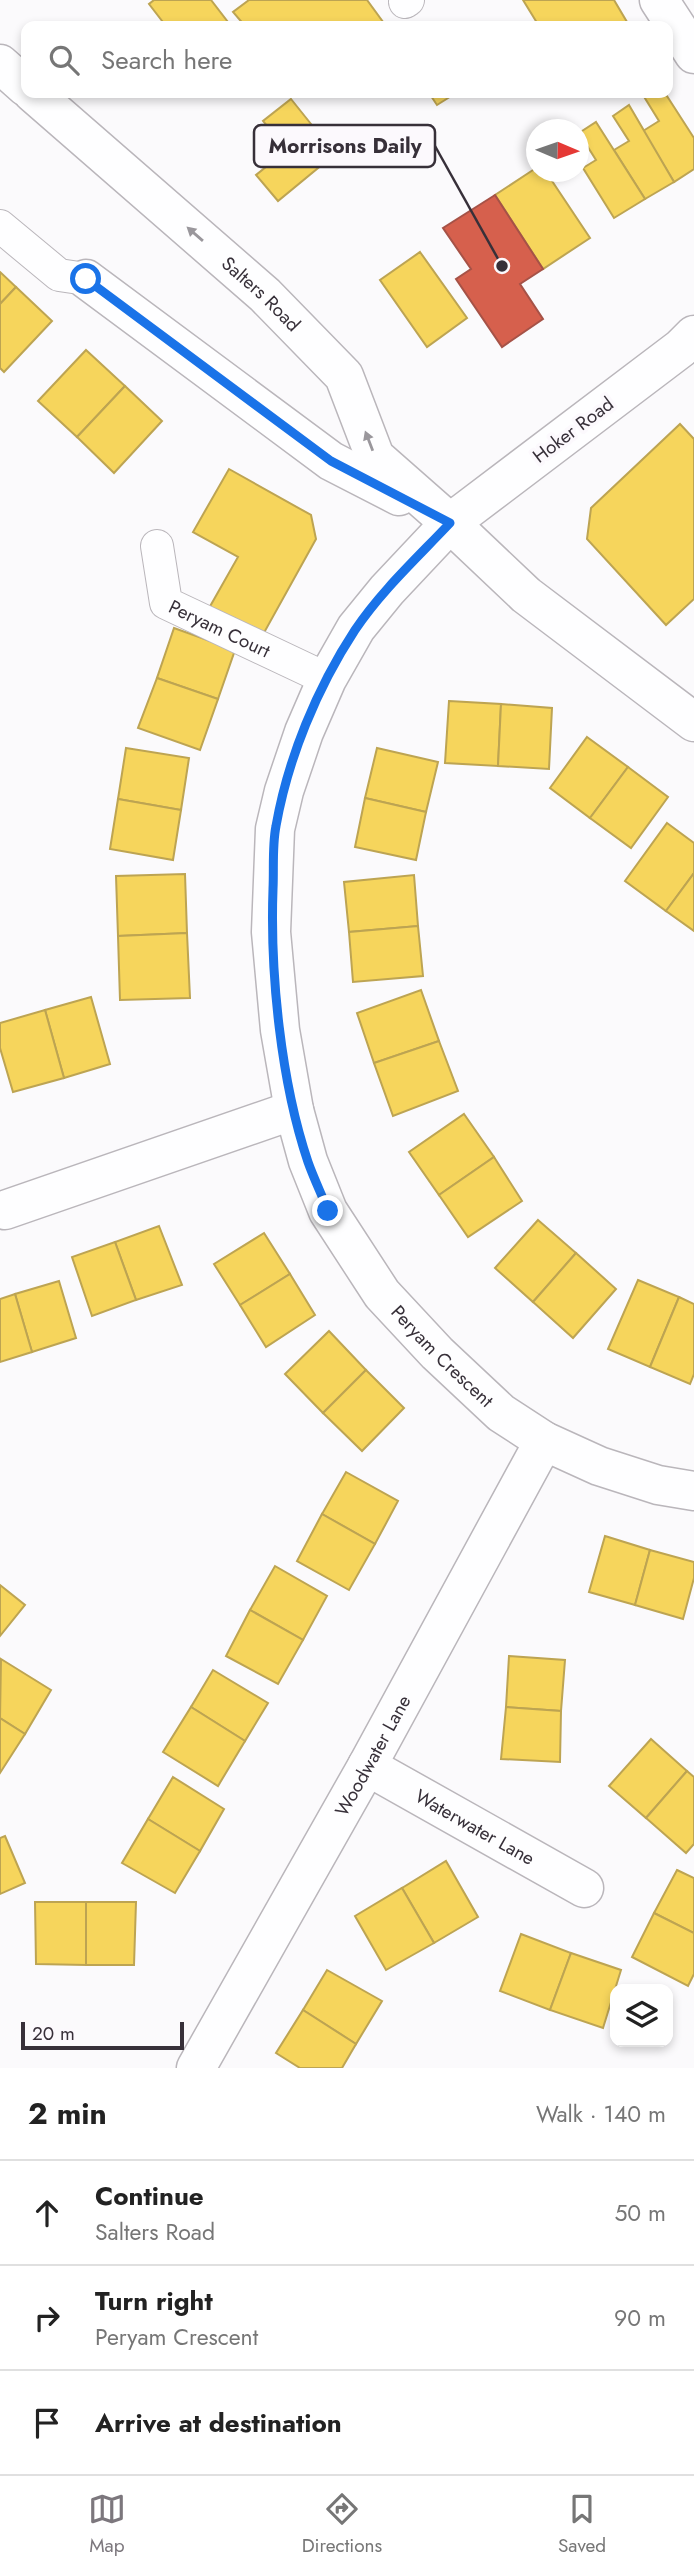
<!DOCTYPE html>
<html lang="en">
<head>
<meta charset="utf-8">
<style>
	body { margin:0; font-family:Jost,sans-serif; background:#f2f2f2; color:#222 }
	.controls { position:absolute; right:21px; bottom:21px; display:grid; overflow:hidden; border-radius:14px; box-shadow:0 4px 10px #0003 }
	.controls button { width:63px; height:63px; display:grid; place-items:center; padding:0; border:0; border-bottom:2px solid #e0e0e0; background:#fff; color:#222; font:35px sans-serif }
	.compass { position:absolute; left:526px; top:119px; width:63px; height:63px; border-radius:50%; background:#fff; box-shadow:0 4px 10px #0003; rotate:92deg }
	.scale { position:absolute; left:21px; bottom:18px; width:163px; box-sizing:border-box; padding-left:7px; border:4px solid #373039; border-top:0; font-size:19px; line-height:24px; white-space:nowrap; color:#373039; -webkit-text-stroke:5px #fcf9fd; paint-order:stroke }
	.stop { position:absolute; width:21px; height:21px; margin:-16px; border:5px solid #1a73e8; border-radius:50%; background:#fff }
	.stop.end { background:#1a73e8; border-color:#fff; box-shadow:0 2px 7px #0008 }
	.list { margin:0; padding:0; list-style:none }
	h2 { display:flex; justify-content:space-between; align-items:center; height:91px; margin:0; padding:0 28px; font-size:30px }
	h2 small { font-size:23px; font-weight:400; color:#767676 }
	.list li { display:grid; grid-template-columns:46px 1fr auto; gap:21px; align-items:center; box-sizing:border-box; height:105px; padding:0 28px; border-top:2px solid #e0e0e0 }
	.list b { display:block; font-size:26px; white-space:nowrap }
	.list p { margin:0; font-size:23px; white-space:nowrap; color:#767676 }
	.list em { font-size:23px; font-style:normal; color:#767676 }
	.icon { flex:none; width:38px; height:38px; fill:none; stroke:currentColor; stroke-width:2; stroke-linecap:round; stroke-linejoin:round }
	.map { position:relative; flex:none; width:694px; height:2068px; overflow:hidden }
	.search { position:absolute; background:#fff; box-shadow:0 4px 10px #0003; left:21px; right:21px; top:21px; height:77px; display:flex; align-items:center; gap:18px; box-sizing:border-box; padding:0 24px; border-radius:14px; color:#767676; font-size:26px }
	.sheet { height:406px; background:#fff }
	nav { display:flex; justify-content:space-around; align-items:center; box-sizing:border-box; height:98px; border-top:2px solid #e0e0e0; background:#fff; font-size:19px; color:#767676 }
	nav a { display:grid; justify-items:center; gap:4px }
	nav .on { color:#7c777d }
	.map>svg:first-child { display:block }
	.homes { fill:#f6d55c; stroke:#bda452; stroke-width:2 }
	.shops { fill:#d6604d; stroke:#a65247; stroke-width:2 }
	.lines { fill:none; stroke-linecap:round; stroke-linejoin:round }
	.service-casing { stroke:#bab6bb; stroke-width:34 }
	.minor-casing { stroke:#bab6bb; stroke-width:41 }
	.service { stroke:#fefeff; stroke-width:32 }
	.minor { stroke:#fefeff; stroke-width:38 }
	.oneway { fill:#9a979c }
	.route { stroke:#1a73e8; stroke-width:9 }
	.labels { text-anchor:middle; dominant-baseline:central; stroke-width:7; stroke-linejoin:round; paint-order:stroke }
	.street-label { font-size:19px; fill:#373039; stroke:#fcf9fd }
	.leader { fill:none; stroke:#373039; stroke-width:2.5 }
	.callout-dot { fill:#373039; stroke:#fcf9fd; stroke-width:2.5 }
	.callout { fill:#fcf9fd; stroke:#373039; stroke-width:2.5 }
	.callout-label { font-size:21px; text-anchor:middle; font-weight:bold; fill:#373039 }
</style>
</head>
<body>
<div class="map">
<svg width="694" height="2068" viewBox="0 0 694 2068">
	<rect width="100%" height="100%" fill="#fbfafc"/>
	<g class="homes">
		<polygon points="154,0 211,0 231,26 166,26 149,4"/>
		<polygon points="249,0 367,0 386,26 245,26 233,12"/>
		<polygon points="523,0 614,0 627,22 620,26 539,26"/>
		<polygon points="429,93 456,93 437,105"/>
		<polygon points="646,93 665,93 694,138 694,169 674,182 643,131 659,121 643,95"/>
		<polygon points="291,99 335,154 278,201 256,175 287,150 263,121"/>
		<polygon points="629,105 674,182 645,199 614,150 629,141 613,116"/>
		<polygon points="596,122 645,199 614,218 583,168 596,160 579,133"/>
		<polygon points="536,168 536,172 546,172 590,238 543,269 495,195"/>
		<polygon points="420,252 467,318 427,347 380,280"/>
		<polygon points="0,272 16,287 0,304"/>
		<polygon points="16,287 52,321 4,372 0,368 0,304"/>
		<polygon points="86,350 125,386 77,437 38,401"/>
		<polygon points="125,386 162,421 114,473 77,437"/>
		<polygon points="680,424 694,439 694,599 666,625 587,539 591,508"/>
		<polygon points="229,469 311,515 316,539 260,640 208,610 238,557 193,532"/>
		<polygon points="174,628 235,650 218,699 157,678"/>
		<polygon points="157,678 218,699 200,750 138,728"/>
		<polygon points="449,701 501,704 498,766 445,763"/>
		<polygon points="501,704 552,708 549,769 498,766"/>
		<polygon points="587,737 628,767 590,818 550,788"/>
		<polygon points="126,748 189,758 181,810 118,799"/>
		<polygon points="377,748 438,762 426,812 365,798"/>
		<polygon points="628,767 668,797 631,848 590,818"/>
		<polygon points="365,798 426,812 416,860 355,847"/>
		<polygon points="118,799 181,810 173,860 110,849"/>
		<polygon points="667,823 694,843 694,873 666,911 625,881"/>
		<polygon points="694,873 694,931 666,911"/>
		<polygon points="185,874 187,933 118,936 116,876"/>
		<polygon points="414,875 418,926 349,932 344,882"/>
		<polygon points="418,926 423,976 353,982 349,932"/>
		<polygon points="187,933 190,998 120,1000 118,936"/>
		<polygon points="421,990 439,1041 374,1063 357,1013"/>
		<polygon points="91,997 110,1064 64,1078 45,1010"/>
		<polygon points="45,1010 64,1078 13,1092 0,1048 0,1023"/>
		<polygon points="439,1041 458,1091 393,1116 374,1063"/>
		<polygon points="464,1114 494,1157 439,1195 409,1152"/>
		<polygon points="494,1157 522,1201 468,1237 439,1195"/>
		<polygon points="538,1220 576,1253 533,1302 495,1268"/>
		<polygon points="159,1226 182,1285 136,1300 115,1242"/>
		<polygon points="264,1233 290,1274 240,1305 214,1264"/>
		<polygon points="115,1242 136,1300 92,1316 72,1257"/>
		<polygon points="576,1253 616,1289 573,1338 533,1302"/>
		<polygon points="290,1274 315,1315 266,1347 240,1305"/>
		<polygon points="638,1280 679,1297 650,1367 608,1349"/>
		<polygon points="59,1281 76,1338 32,1352 15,1294"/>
		<polygon points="15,1294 32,1352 0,1362 0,1299"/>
		<polygon points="679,1297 694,1304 694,1374 690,1384 650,1367"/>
		<polygon points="329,1331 366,1370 323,1413 285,1374"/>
		<polygon points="366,1370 404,1408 362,1451 323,1413"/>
		<polygon points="346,1472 398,1501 375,1544 322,1514"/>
		<polygon points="322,1514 375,1544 349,1590 297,1561"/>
		<polygon points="605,1536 650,1550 635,1605 589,1592"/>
		<polygon points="650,1550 694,1562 694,1578 683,1619 635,1605"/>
		<polygon points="275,1566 327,1596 303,1640 250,1610"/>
		<polygon points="0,1585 25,1605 0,1636"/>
		<polygon points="250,1610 303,1640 278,1684 226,1656"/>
		<polygon points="509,1656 565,1660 561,1711 506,1707"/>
		<polygon points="1,1659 51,1690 25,1734 0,1718"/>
		<polygon points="213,1670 268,1703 245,1741 191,1707"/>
		<polygon points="191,1707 245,1741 218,1786 163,1752"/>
		<polygon points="506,1707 561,1711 560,1762 501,1759"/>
		<polygon points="0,1718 25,1734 0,1773"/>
		<polygon points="651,1739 687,1771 646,1818 609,1786"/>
		<polygon points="687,1771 694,1777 694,1844 686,1853 646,1818"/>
		<polygon points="173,1777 224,1809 200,1851 148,1819"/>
		<polygon points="148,1819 200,1851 175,1893 122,1863"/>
		<polygon points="5,1836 25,1883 0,1894 0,1838"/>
		<polygon points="446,1861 478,1917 434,1943 402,1888"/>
		<polygon points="677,1870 694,1878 694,1933 654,1913"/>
		<polygon points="402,1888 434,1943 386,1970 355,1916"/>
		<polygon points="35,1902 86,1902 86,1965 36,1964"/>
		<polygon points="86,1902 136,1902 134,1965 86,1965"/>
		<polygon points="654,1913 694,1933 694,1974 688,1986 632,1957"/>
		<polygon points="521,1934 571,1953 550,2010 500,1991"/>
		<polygon points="571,1953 621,1970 603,2028 550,2010"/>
		<polygon points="327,1970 382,2001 356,2044 303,2010"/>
		<polygon points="303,2010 356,2044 342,2068 300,2068 276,2053"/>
	</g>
	<polygon class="shops" points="495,195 543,269 520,284 543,319 502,347 456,279 471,269 443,228"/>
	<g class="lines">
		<g class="service-casing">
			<g id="service">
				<polyline points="405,2 408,0"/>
				<polyline points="0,226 59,275 86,279"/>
				<path id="s1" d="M157,546L166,603L327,679"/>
			</g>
		</g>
		<g class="minor-casing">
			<g id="minor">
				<polyline points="659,0 694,54"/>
				<polyline points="0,64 26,87"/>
				<path id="s2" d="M33,93L265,295L344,376L375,457L450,523L526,595L694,722"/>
				<polyline points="86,279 331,461 399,496"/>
				<path id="s3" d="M694,335L681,348L450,523L387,590L356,628L327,679L304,732L284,791L275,829L271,932L280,1030L294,1110L308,1161L328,1211L382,1294L437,1353L501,1413L544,1441L599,1466L658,1485L694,1491"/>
				<polyline points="5,1210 294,1110"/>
				<path id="s4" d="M367,1766L584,1888"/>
				<path id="s5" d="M196,2068L367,1766L544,1441"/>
			</g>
		</g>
		<use href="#service" class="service"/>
		<use href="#minor" class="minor"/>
	</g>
	<defs><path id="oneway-solid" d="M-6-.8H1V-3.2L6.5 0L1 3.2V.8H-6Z" transform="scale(1.75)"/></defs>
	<g class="oneway">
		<use href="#oneway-solid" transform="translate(195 234) rotate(-139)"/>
		<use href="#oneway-solid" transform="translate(369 441) rotate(-111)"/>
	</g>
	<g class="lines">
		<path class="route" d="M86,279L331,461L450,523C418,557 381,591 355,630C317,688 288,758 276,826C272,846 274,869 273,889C270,974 281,1082 308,1162C314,1179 322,1195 328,1211"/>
	</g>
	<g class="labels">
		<g class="street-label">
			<text stroke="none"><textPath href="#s2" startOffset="304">Salters Road</textPath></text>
			<text transform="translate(573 430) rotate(-37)">Hoker Road</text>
			<text stroke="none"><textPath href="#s1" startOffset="117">Peryam Court</textPath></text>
			<text stroke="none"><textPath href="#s3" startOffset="1242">Peryam Crescent</textPath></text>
			<text stroke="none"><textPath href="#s5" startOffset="359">Woodwater Lane</textPath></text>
			<text stroke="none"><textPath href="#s4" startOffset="124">Waterwater Lane</textPath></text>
		</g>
	</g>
	<path class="leader" d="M502 266L435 146"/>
	<circle class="callout-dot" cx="502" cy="266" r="7"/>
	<rect class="callout" x="254" y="125" width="181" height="42" rx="7"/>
	<g class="callout-label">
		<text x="345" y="153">Morrisons Daily</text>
	</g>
</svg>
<div class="controls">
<button><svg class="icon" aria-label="layers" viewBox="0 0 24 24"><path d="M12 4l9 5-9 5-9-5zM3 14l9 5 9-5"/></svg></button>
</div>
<svg class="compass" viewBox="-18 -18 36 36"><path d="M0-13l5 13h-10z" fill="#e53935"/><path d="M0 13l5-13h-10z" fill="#767676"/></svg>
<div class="scale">20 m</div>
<div class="stop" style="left:86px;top:279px"></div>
<div class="stop end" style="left:328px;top:1211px"></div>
<div class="search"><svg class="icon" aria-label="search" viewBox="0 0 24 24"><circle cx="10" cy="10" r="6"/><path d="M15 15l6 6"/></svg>Search here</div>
</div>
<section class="sheet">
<h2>2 min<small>Walk · 140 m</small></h2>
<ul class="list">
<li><svg class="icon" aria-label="ahead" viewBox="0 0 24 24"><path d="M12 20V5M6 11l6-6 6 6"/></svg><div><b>Continue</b><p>Salters Road</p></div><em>50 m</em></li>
<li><svg class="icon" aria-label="right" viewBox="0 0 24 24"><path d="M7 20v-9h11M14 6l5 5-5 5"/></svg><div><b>Turn right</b><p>Peryam Crescent</p></div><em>90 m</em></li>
<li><svg class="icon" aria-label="arrive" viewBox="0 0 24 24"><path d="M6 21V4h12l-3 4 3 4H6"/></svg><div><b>Arrive at destination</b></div></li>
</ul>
</section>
<nav>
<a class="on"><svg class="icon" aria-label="map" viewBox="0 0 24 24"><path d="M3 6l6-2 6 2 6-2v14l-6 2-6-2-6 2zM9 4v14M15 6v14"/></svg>Map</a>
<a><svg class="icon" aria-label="directions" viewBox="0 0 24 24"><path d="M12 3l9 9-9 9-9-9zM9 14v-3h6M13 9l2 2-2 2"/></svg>Directions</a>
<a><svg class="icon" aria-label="saved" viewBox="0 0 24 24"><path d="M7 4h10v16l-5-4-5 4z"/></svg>Saved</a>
</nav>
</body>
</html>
